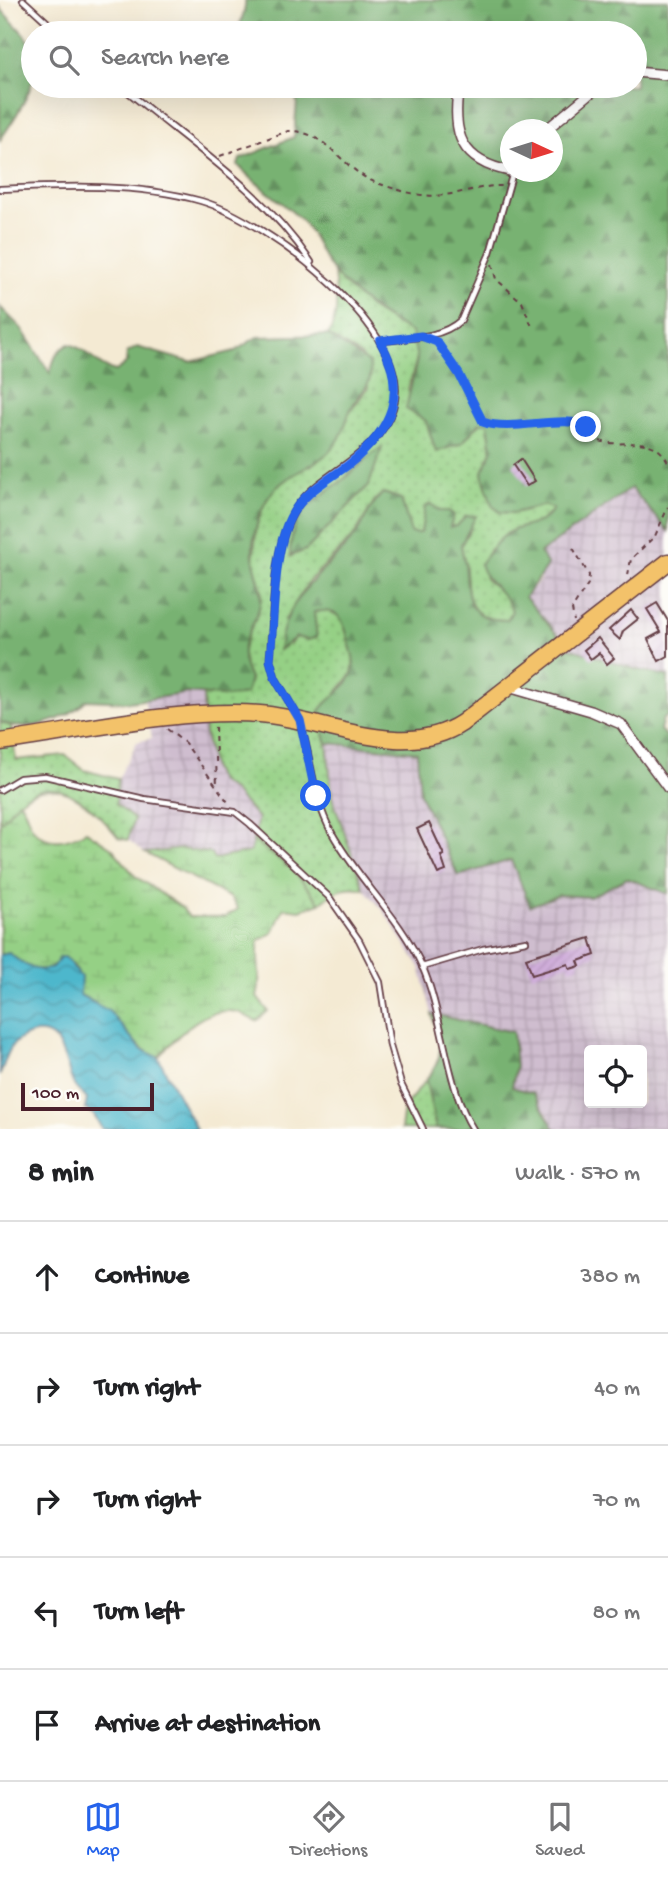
<!DOCTYPE html>
<html lang="en">
<head>
<meta charset="utf-8">
<style>
	body { margin:0; font-family:"Gochi Hand",sans-serif; background:#f2f2f2; color:#202124 }
	.controls { position:absolute; right:21px; bottom:21px; display:grid; overflow:hidden; border-radius:7px; box-shadow:0 7px 28px #0002 }
	.controls button { width:63px; height:63px; display:grid; place-items:center; padding:0; border:0; border-bottom:2px solid #e0e0e0; background:#fff; color:#202124; font:35px sans-serif }
	.compass { position:absolute; left:500px; top:119px; width:63px; height:63px; border-radius:50%; background:#fff; box-shadow:0 7px 28px #0002; rotate:94deg }
	.scale { position:absolute; left:21px; bottom:18px; width:133px; box-sizing:border-box; padding-left:7px; border:4px solid #4a1f2b; border-top:0; font-size:19px; line-height:24px; white-space:nowrap; color:#4a1f2b; -webkit-text-stroke:5px #fdfcf7; paint-order:stroke }
	.stop { position:absolute; width:21px; height:21px; margin:-16px; border:5px solid #2563eb; border-radius:50%; background:#fff }
	.stop.end { background:#2563eb; border-color:#fff; box-shadow:0 2px 7px #0008 }
	.list { margin:0; padding:0; list-style:none }
	h2 { display:flex; justify-content:space-between; align-items:center; height:91px; margin:0; padding:0 28px; font-size:30px }
	h2 small { font-size:23px; font-weight:400; color:#757577 }
	.list li { display:grid; grid-template-columns:46px 1fr auto; gap:21px; align-items:center; box-sizing:border-box; height:112px; padding:0 28px; border-top:2px solid #e0e0e0 }
	.list b { display:block; font-size:26px; white-space:nowrap }
	.list em { font-size:23px; font-style:normal; color:#757577 }
	.icon { flex:none; width:38px; height:38px; fill:none; stroke:currentColor; stroke-width:2; stroke-linecap:round; stroke-linejoin:round }
	.map { position:relative; flex:none; width:668px; height:1129px; overflow:hidden }
	.search { position:absolute; background:#fff; box-shadow:0 7px 28px #0002; left:21px; right:21px; top:21px; height:77px; display:flex; align-items:center; gap:18px; box-sizing:border-box; padding:0 24px; border-radius:38px; color:#757577; font-size:26px }
	.sheet { height:651px; background:#fff }
	nav { display:flex; justify-content:space-around; align-items:center; box-sizing:border-box; height:98px; border-top:2px solid #e0e0e0; background:#fff; font-size:19px; color:#757577 }
	nav a { display:grid; justify-items:center; gap:4px }
	nav .on { color:#2563eb }
	.map>svg:first-child { display:block }
	.industrial { fill:url(#industrial-grid); fill-rule:evenodd }
	.grass { fill:url(#grass-dots); stroke:#707858; stroke-width:2; fill-rule:evenodd }
	.forest { fill:url(#forest-firs); stroke:#61684e; stroke-width:2; fill-rule:evenodd }
	.wetland { fill:url(#wetland-marsh); stroke:#707858; stroke-width:2 }
	.water { fill:url(#water-waves); stroke:#4c6b7c; stroke-width:2 }
	.building { fill:url(#building-hatch) }
	.lines { fill:none; stroke-linecap:round; stroke-linejoin:round }
	.lane-casing { stroke:#643d44; stroke-width:8 }
	.street-casing { stroke:#643d44; stroke-width:12 }
	.highway-casing { stroke:#643d44; stroke-width:19 }
	.path { stroke:#643d44; stroke-width:2; stroke-dasharray:5 5; stroke-linecap:butt }
	.lane { stroke:#fff; stroke-width:4.5 }
	.street { stroke:#fff; stroke-width:9 }
	.highway { stroke:#f3c26a; stroke-width:16 }
	.route { stroke:#2563eb; stroke-width:9 }
</style>
</head>
<body>
<div class="map">
<svg width="668" height="1129" viewBox="0 0 668 1129">
	<defs>
		<pattern id="industrial-grid" width="8" height="8" patternUnits="userSpaceOnUse" patternTransform="scale(1.75)"><rect width="8" height="8" fill="#cfbdcf"/><path d="M0 4h8M4 0v8" fill="none" stroke="#b3a2b2"/></pattern>
		<pattern id="grass-dots" width="8" height="8" patternUnits="userSpaceOnUse" patternTransform="scale(1.75)"><rect width="8" height="8" fill="#95d085"/><path d="M2 2h.1M6 6h.1" fill="none" stroke="#82b273" stroke-width="1.8" stroke-linecap="round"/></pattern>
		<pattern id="forest-firs" width="22" height="20" patternUnits="userSpaceOnUse" patternTransform="scale(1.75)"><rect width="22" height="20" fill="#78b272"/><path d="M5 1l3.5 6h-7zM16 11l3.5 6h-7z" fill="#64905e"/></pattern>
		<pattern id="wetland-marsh" width="20" height="14" patternUnits="userSpaceOnUse" patternTransform="scale(1.75)"><rect width="20" height="14" fill="#95d085"/><path d="M1 5h8M5 5V1M11 12h8M15 12V8" fill="none" stroke="#82b273"/></pattern>
		<pattern id="water-waves" width="16" height="10" patternUnits="userSpaceOnUse" patternTransform="scale(1.75)"><rect width="16" height="10" fill="#4eb7cc"/><path d="M0 5q4-4 8 0t8 0" fill="none" stroke="#4394a6"/></pattern>
		<pattern id="building-hatch" width="6" height="6" patternUnits="userSpaceOnUse" patternTransform="scale(1.75)"><rect width="6" height="6" fill="#d0aedb"/><path d="M-1 1l2-2M0 6l6-6M5 7l2-2" fill="none" stroke="#b495bc"/></pattern>
	</defs>
	<rect width="100%" height="100%" fill="#fdfcf7"/>
	<filter id="ink" filterUnits="userSpaceOnUse"><feTurbulence type="fractalNoise" baseFrequency=".0143" numOctaves="2"/><feDisplacementMap in="SourceGraphic" scale="14" xChannelSelector="R" yChannelSelector="G"/><feConvolveMatrix kernelMatrix="1 2 1 2 8 2 1 2 1" color-interpolation-filters="sRGB"/></filter>
	<filter id="wash" filterUnits="userSpaceOnUse"><feTurbulence type="fractalNoise" baseFrequency=".00686" numOctaves="4" result="noise"/><feDisplacementMap in="SourceGraphic" scale="28" xChannelSelector="R" yChannelSelector="G"/><feGaussianBlur stdDeviation="1.57" result="paint"/><feColorMatrix in="noise" values="0 0 0 0 0 0 0 0 0 0 0 0 0 0 0 0 0 1.4 0 .05"/><feComposite in="paint" operator="in"/></filter>
	<g filter="url(#wash)">
		<rect width="100%" height="100%" fill="#f4ead3"/>
		<g class="industrial">
			<polygon points="632,488 668,531 668,676 635,669 569,648 525,597 540,580 540,553"/>
			<polygon points="189,693 203,694 205,734 213,770 219,781 233,791 259,818 250,852 214,859 181,849 145,853 128,840 133,819 116,804 118,779 137,742 152,738 144,699"/>
			<path d="M327,743L417,752L420,794L511,860L530,905L559,895L590,897L627,878L668,894V1129H555L547,1113L512,1087L516,1067L513,1032L432,1014L420,967L383,910L364,889L332,797ZM589,1050H642V1103H589Z"/>
		</g>
		<g class="grass">
			<path d="M334,273L373,310L412,333L417,358L408,389L417,414L426,421L436,452L462,443L480,423H488L492,451L483,474L492,505L500,512L514,513L545,505L554,509L541,521L509,533L489,550L485,579L508,597L513,611L507,620C470,620 468,603 466,573C466,564 462,554 461,545L470,529L423,522L421,533H411L401,499L383,493L375,500L354,536L310,580L285,620L290,644L296,637L308,640L314,612L325,610L338,615L347,625L354,658L352,674L335,695L320,723L327,743L332,797L364,889C345,884 335,891 320,903L293,870L253,841L258,818L233,791L219,781L213,770L205,734L203,694H212L250,679L245,669L242,649L259,608L262,592L253,560L257,525L264,504L279,482L305,468L368,388L362,356L328,335C340,316 336,294 334,273ZM365,458L369,485L306,550L291,556L345,478Z"/>
			<path d="M0,722L11,726L16,760L65,755L84,770L118,779L116,804L134,819L128,840L119,838C96,810 56,767 19,802C12,809 6,817 0,823Z"/>
			<polygon points="426,1080 436,1129 401,1129 404,1107"/>
		</g>
		<g class="forest">
			<path d="M245,0H668V531L631,488L540,553L548,565L525,597L569,648L635,669L668,676V716L663,719L660,730L668,738V894L627,878L590,897L559,895L530,906L511,860L458,876L420,794L417,752L327,743L320,723V711C329,697 346,690 352,674C356,662 352,653 349,642C344,621 340,607 314,612L317,637L308,640L296,637L279,650C284,597 322,575 353,538C365,524 368,506 383,493L401,499L411,533H421L425,507L431,504L440,511H449L454,515L450,527L457,526L466,516H476L461,545C462,554 466,564 466,573C468,603 470,620 507,620L512,611C505,590 486,585 480,564C488,553 502,533 516,529C531,524 544,524 553,509L545,505L514,513L500,512L492,505L482,474L492,451L488,423H480L462,443L436,452L426,421L406,409L417,359L412,333C382,317 357,299 335,274C320,258 316,234 300,219C280,199 256,186 238,165L240,159L294,137L297,101L288,86H635V33H238C239,21 247,12 245,0ZM510,130H552V172H510Z"/>
			<path d="M0,7C8,20 25,31 31,45C45,77 17,115 0,140Z"/>
			<path d="M0,307L21,328L50,373C54,360 55,351 69,344C89,349 96,368 116,371L126,363L127,353L137,347L190,362L235,351L257,337L328,335L369,363C375,384 363,388 353,405C346,417 345,432 336,444C316,471 279,472 264,505C257,520 250,546 254,562C257,577 263,588 260,604C253,635 232,644 250,679L246,694L228,697L189,693L129,702L86,700C67,721 27,733 0,722Z"/>
			<path d="M382,447L369,485L306,550L290,556C291,510 311,504 344,479C357,468 368,456 382,447Z"/>
			<path d="M432,1014L513,1032L516,1067L512,1087L533,1093L555,1129H436L426,1080C447,1054 440,1044 432,1014Z"/>
		</g>
		<path class="wetland" d="M19,801C28,811 27,822 35,831C50,847 70,840 86,831L112,848L135,876L182,908L189,917H225L238,909L231,898L145,853L181,849L211,853L214,859L250,852L253,841L293,870L320,903L300,910L284,908L273,932L259,941C255,960 263,977 257,997L268,1011L257,1021C249,1019 244,1013 237,1012C203,1005 178,1036 158,1057C129,1047 114,1011 80,995L77,970L65,957L46,970L27,968L9,953L0,955V823Z"/>
		<path class="water" d="M9,953C24,966 48,981 60,957H65L81,977L80,995L109,1011L141,1049L158,1057L196,1129H102L94,1115L85,1109L87,1099C83,1095 78,1091 75,1087C64,1067 64,1025 31,1034C9,1040 7,1056 0,1075V955Z"/>
		<g id="blocks">
			<g class="building">
				<polygon points="521,459 535,481 527,486 513,465"/>
				<polygon points="657,603 668,621 668,656 659,661 648,639 661,632 647,609"/>
				<polygon points="631,610 638,619 623,631 620,640 609,630"/>
				<polygon points="598,638 614,658 607,664 599,653 591,659 584,650"/>
				<polygon points="429,823 444,855 441,856 446,871 438,874 417,829"/>
				<polygon points="590,938 595,955 578,961 580,966 570,969 568,964 532,975 526,958"/>
			</g>
		</g>
	</g>
	<g filter="url(#ink)">
		<use href="#blocks" fill-opacity="0" stroke="#643d44" stroke-width="2"/>
		<g class="lines">
			<g class="lane-casing">
				<g id="lane">
					<polyline points="23,0 59,33"/>
					<path d="M121,86C187,142 262,189 311,262"/>
					<path d="M0,189C65,186 137,183 201,201C264,219 418,332 393,408C377,457 324,469 298,505C271,542 274,615 270,660L275,678L297,715"/>
					<path d="M380,341C407,338 441,339 461,320L490,253L513,172"/>
					<path d="M301,726C312,763 313,799 332,833C358,880 400,917 422,966C443,1012 446,1088 473,1129"/>
					<polyline points="0,790 20,778 45,776 144,799 235,812 250,824 329,897 359,940 380,982 390,1046 401,1084 423,1129"/>
					<polyline points="422,967 483,949 526,941"/>
				</g>
			</g>
			<g class="street-casing">
				<g id="street">
					<polyline points="635,72 668,75"/>
					<path d="M459,86C451,134 461,162 510,171"/>
					<polyline points="546,130 599,86"/>
					<polyline points="508,687 591,711 621,724 668,788"/>
				</g>
			</g>
			<g class="highway-casing">
				<path id="highway" d="M0,742C80,731 180,708 260,714C324,719 403,762 462,723L668,562"/>
			</g>
			<g class="path">
				<path d="M220,156L288,131C329,130 343,173 380,184C401,191 422,198 444,195C464,193 483,185 504,186"/>
				<polyline points="492,264 496,279 522,302 533,329"/>
				<path d="M435,341L459,374L483,422C513,434 545,417 575,421C588,423 589,437 600,441C625,449 653,432 668,462"/>
				<polyline points="573,548 589,575 588,584 572,609 574,621"/>
				<polyline points="628,575 631,559 655,536 668,507"/>
				<polyline points="215,727 217,787"/>
				<polyline points="167,729 185,743 230,805"/>
			</g>
			<use href="#lane" class="lane"/>
			<use href="#street" class="street"/>
			<use href="#highway" class="highway"/>
		</g>
	</g>
	<g class="lines" filter="url(#ink)">
		<path class="route" d="M316,796L300,720L275,678L270,660C274,621 273,552 290,518C302,493 327,481 348,465C392,430 409,392 380,341L421,336L437,342L459,374L483,422C512,433 567,413 586,427"/>
	</g>
</svg>
<div class="controls">
<button><svg class="icon" aria-label="locate" viewBox="0 0 24 24"><circle cx="12" cy="12" r="6"/><path d="M12 2v4M12 18v4M2 12h4M18 12h4"/></svg></button>
</div>
<svg class="compass" viewBox="-18 -18 36 36"><path d="M0-13l5 13h-10z" fill="#e53935"/><path d="M0 13l5-13h-10z" fill="#757577"/></svg>
<div class="scale">100 m</div>
<div class="stop" style="left:316px;top:796px"></div>
<div class="stop end" style="left:586px;top:427px"></div>
<div class="search"><svg class="icon" aria-label="search" viewBox="0 0 24 24"><circle cx="10" cy="10" r="6"/><path d="M15 15l6 6"/></svg>Search here</div>
</div>
<section class="sheet">
<h2>8 min<small>Walk · 570 m</small></h2>
<ul class="list">
<li><svg class="icon" aria-label="ahead" viewBox="0 0 24 24"><path d="M12 20V5M6 11l6-6 6 6"/></svg><div><b>Continue</b></div><em>380 m</em></li>
<li><svg class="icon" aria-label="right" viewBox="0 0 24 24"><path d="M7 20v-9h11M14 6l5 5-5 5"/></svg><div><b>Turn right</b></div><em>40 m</em></li>
<li><svg class="icon" aria-label="right" viewBox="0 0 24 24"><path d="M7 20v-9h11M14 6l5 5-5 5"/></svg><div><b>Turn right</b></div><em>70 m</em></li>
<li><svg class="icon" aria-label="left" viewBox="0 0 24 24"><path d="M17 20v-9H6M10 6l-5 5 5 5"/></svg><div><b>Turn left</b></div><em>80 m</em></li>
<li><svg class="icon" aria-label="arrive" viewBox="0 0 24 24"><path d="M6 21V4h12l-3 4 3 4H6"/></svg><div><b>Arrive at destination</b></div></li>
</ul>
</section>
<nav>
<a class="on"><svg class="icon" aria-label="map" viewBox="0 0 24 24"><path d="M3 6l6-2 6 2 6-2v14l-6 2-6-2-6 2zM9 4v14M15 6v14"/></svg>Map</a>
<a><svg class="icon" aria-label="directions" viewBox="0 0 24 24"><path d="M12 3l9 9-9 9-9-9zM9 14v-3h6M13 9l2 2-2 2"/></svg>Directions</a>
<a><svg class="icon" aria-label="saved" viewBox="0 0 24 24"><path d="M7 4h10v16l-5-4-5 4z"/></svg>Saved</a>
</nav>
</body>
</html>
